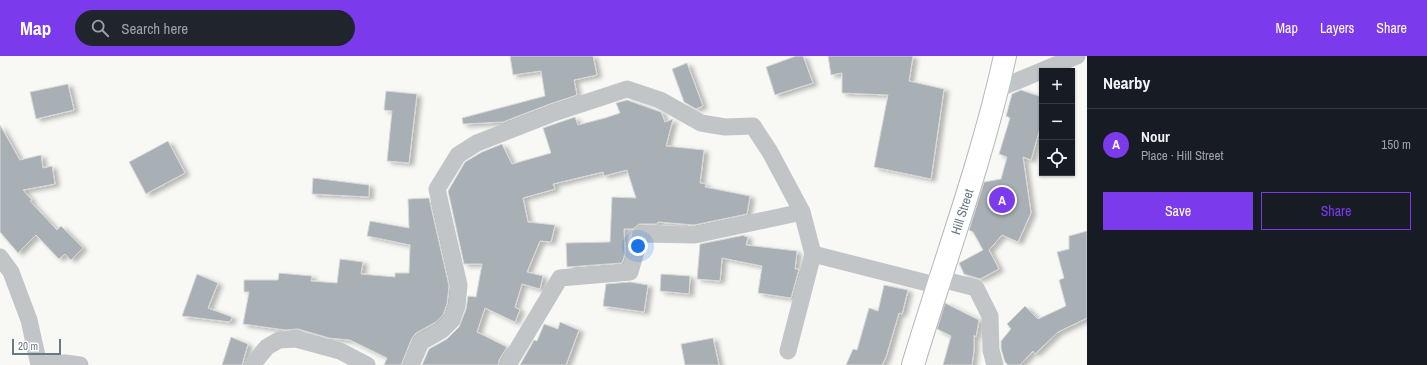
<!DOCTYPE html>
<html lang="en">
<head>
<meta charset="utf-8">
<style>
	body { margin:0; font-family:"Archivo Narrow",sans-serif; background:#20242c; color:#f1f3f6 }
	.controls { position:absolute; right:12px; top:12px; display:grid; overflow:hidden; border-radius:0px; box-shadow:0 1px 3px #0004 }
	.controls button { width:36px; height:36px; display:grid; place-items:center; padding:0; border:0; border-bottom:1px solid #363941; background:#171b24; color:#f1f3f6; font:20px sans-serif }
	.scale { position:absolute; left:12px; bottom:10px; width:49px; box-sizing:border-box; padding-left:4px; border:2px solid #687984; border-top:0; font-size:11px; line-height:14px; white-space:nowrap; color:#687984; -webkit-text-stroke:3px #fff; paint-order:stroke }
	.you { position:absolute; left:638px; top:190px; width:14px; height:14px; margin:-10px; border:3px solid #fff; border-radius:50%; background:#1a73e8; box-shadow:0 0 0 6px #1a73e833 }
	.badge { display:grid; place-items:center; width:26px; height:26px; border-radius:50%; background:#7c3aed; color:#fff; font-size:13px; font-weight:700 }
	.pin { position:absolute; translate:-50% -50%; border:2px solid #fff; box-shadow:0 1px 4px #0006 }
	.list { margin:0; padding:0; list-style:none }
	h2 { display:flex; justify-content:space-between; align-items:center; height:52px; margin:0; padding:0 16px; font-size:17px }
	h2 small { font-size:13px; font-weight:400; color:#9ea1a6 }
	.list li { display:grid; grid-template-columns:26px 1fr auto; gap:12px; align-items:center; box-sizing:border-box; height:72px; padding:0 16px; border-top:1px solid #363941 }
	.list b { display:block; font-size:15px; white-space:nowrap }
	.list p { margin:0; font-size:13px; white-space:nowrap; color:#9ea1a6 }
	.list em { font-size:13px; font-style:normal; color:#9ea1a6 }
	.actions { display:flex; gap:8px; padding:12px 16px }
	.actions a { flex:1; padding:9px 0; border:1px solid #7c3aed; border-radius:0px; text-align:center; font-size:14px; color:#7c3aed }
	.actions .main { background:#7c3aed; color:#fff }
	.icon { flex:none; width:22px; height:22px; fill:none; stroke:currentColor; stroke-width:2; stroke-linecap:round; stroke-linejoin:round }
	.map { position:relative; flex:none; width:1087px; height:309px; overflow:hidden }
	header { display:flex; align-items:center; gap:24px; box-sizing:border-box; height:56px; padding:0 20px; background:#7c3aed; color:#fff }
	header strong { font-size:19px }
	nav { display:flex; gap:22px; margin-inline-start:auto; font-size:14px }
	.search { width:280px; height:36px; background:#20242c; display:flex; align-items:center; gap:10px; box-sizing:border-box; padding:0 14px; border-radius:22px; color:#9ea1a6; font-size:15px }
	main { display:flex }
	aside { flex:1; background:#171b24 }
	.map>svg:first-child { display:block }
	.building { fill:#a8b0b5; stroke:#d9d9d7; filter:url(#shadow) }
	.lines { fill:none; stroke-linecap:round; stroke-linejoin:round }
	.secondary-casing { stroke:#b3b9bd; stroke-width:24 }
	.minor { stroke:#c1c5c8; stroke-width:17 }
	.secondary { stroke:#fff; stroke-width:22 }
	.labels { text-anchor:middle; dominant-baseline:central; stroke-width:4; stroke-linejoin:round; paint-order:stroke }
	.street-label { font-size:13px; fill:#687984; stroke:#fff }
</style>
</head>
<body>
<header>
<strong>Map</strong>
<div class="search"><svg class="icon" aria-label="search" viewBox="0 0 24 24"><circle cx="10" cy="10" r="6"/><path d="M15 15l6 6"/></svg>Search here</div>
<nav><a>Map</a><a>Layers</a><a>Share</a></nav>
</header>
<main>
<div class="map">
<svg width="1087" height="309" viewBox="0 0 1087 309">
	<defs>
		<filter id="shadow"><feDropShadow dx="4.5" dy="2.5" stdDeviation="2" flood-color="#0004"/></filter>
	</defs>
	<rect width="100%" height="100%" fill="#f8f8f5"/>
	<g class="building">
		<polygon points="510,0 593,0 597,19 574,24 577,39 547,49 503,66 463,68 462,62 545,40 541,15 513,19"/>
		<polygon points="796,0 803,0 813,27 775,39 766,11"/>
		<polygon points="828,0 913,0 909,25 944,33 931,123 874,111 888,39 842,37 842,17 831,19"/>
		<polygon points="687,7 703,50 696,53 684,46 672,13"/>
		<polygon points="68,28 74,54 36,63 30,36"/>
		<polygon points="1021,34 1042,41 1042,65 1031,104 1023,101 1031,157 1018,186 1002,179 989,194 999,213 980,223 964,218 959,207 983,194 973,176 969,174 984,126 1001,123 1007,101 999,98 1010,62 1006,60 1012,38"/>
		<polygon points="386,35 417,38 409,107 387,105 392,55 384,54"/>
		<polygon points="627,44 661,56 665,66 673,63 666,90 704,94 700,127 706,128 705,131 750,140 747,158 694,169 658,166 657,168 639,168 633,173 624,173 625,198 622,207 567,211 566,187 610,186 612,141 636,142 627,114 604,120 603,116 553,128 555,133 523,142 528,166 555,169 551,186 540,185 527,216 543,220 540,233 522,228 515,251 520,254 515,266 485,252 477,276 507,291 499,304 498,309 422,309 429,293 447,283 459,271 466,253 468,240 476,241 482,208 464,208 448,135 465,106 482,96 502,88 512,108 551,97 543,72 575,61 578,69 605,62 620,57 616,47"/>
		<polygon points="0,69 20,104 41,99 43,112 52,110 55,128 23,134 32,144 30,145 57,174 61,170 83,192 71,204 65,198 59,203 36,179 18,197 0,176"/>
		<polygon points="168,85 185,117 146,138 129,106"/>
		<polygon points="313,122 369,129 369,141 312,138"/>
		<polygon points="429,142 449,230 447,248 443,259 436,266 416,277 412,282 401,309 384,309 387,302 350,284 329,282 298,273 285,274 243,268 249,236 244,236 244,224 278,224 279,217 312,220 311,225 337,227 340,203 363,206 361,218 395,221 395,217 409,217 410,189 367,180 370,165 409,172 408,143"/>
		<polygon points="1087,175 1087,262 1058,276 1035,298 1033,295 1020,309 1008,309 1005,306 1001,293 1001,285 1011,273 1007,268 1025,250 1038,263 1066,250 1059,224 1064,222 1057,196 1069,193 1069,180"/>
		<polygon points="745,179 744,180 748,181 746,189 797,195 795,213 799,213 791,242 758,237 762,210 722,202 720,225 697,223 700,188"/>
		<polygon points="197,218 218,227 208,252 232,261 230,266 182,260"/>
		<polygon points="661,218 690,220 689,238 660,235"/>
		<polygon points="630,226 648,229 644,256 603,250 606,228"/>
		<polygon points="884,229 908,234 902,258 899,257 886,301 882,309 846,309 853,293 857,294 869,252 878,255"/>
		<polygon points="945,247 979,264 976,281 974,279 974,293 972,309 943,309 951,280 937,273"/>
		<polygon points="560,266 579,274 566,309 520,309 534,284 537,285 544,268 558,273"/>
		<polygon points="231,281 248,288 242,309 222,309"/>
		<polygon points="713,282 719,309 685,309 681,288"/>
	</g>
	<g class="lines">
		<g class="secondary-casing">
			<g id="secondary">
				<path id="s1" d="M913,309C944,206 982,105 1005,0"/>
			</g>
		</g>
		<g class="minor">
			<polyline points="998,33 1077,0"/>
			<polyline points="0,201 11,216 29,264 39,309"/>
			<polyline points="941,223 976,232 990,260 991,294 995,309"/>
			<polyline points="788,295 813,198 939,230"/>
			<polyline points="39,308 65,307 80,309"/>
			<polyline points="252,309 267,291 279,284 296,283 340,295 367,309"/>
			<polyline points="411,309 421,286 442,274 452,264 457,250 459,229 437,133 458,99 477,87 551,58 627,33 660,44 701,67 725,71 753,70 770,96 802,156 813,198"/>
			<polyline points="508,309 560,222 630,216 641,178 695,179 802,156"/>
		</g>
		<use href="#secondary" class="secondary"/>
	</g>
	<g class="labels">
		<g class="street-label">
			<text stroke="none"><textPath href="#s1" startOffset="161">Hill Street</textPath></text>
		</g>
	</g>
</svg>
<div class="controls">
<button>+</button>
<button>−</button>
<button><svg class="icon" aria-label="locate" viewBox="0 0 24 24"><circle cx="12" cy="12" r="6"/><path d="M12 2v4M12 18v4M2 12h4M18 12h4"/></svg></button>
</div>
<div class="scale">20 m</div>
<div class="you"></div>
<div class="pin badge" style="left:1002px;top:144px">A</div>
</div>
<aside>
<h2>Nearby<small></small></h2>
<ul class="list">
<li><span class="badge">A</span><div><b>Nour</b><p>Place · Hill Street</p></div><em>150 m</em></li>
</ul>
<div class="actions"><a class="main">Save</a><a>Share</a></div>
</aside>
</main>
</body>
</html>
